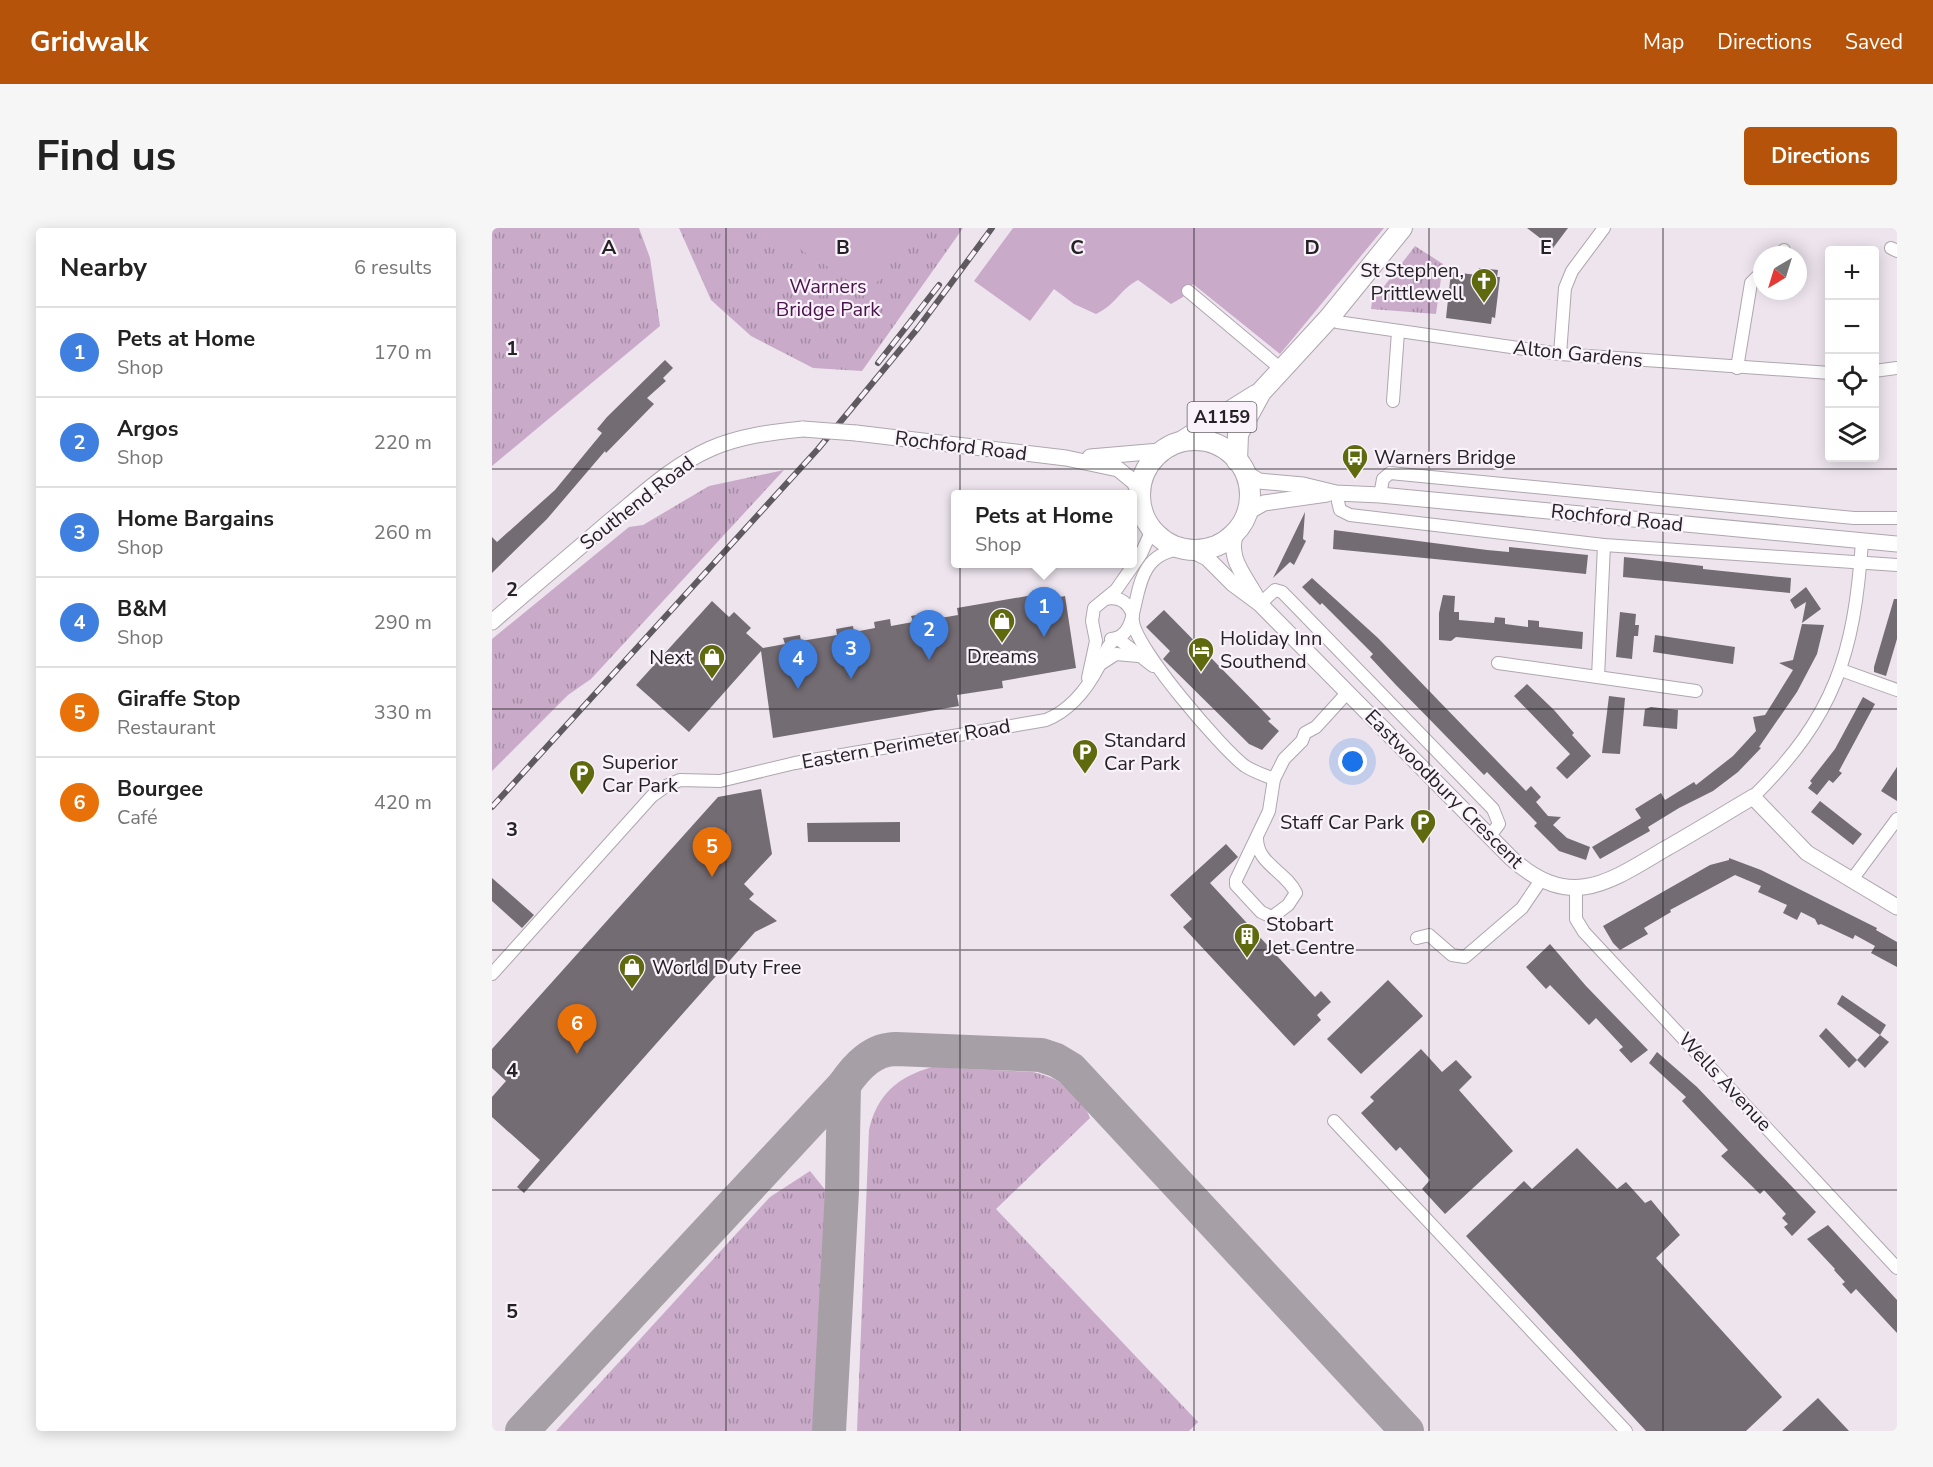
<!DOCTYPE html>
<html lang="en">
<head>
<meta charset="utf-8">
<style>
	body { margin:0; font-family:"Nunito Sans",sans-serif; background:#f6f6f6; color:#222 }
	.controls { position:absolute; right:18px; top:18px; display:grid; overflow:hidden; border-radius:6px; box-shadow:0 3px 15px #0003 }
	.controls button { width:54px; height:54px; display:grid; place-items:center; padding:0; border:0; border-bottom:2px solid #e0e0e0; background:#fff; color:#222; font:30px sans-serif }
	.compass { position:absolute; left:1261px; top:18px; width:54px; height:54px; border-radius:50%; background:#fff; box-shadow:0 3px 15px #0003; rotate:218deg }
	.you { position:absolute; left:861px; top:534px; width:21px; height:21px; margin:-15px; border:4px solid #fff; border-radius:50%; background:#1a73e8; box-shadow:0 0 0 9px #1a73e833 }
	.badge { display:grid; place-items:center; width:39px; height:39px; border-radius:50%; background:#b45309; color:#fff; font-size:20px; font-weight:700 }
	.pin { position:absolute; translate:-50% -50px; filter:drop-shadow(0 2px 3px #0008) }
	.pin::after { content:''; position:absolute; top:32px; width:21px; height:18px; background:inherit; clip-path:polygon(0 0,100% 0,50% 100%) }
	.popup { position:absolute; left:459px; top:262px; width:186px; height:78px; box-sizing:border-box; display:grid; place-content:center; border-radius:6px; background:#fff; filter:drop-shadow(0 2px 4px #0005); font-size:20px; white-space:nowrap; color:#767676 }
	.popup b { font-size:22px; color:#222 }
	.popup::after { content:''; position:absolute; left:50%; top:100%; margin-left:-12px; border:12px solid transparent; border-top-color:#fff }
	.list { margin:0; padding:0; list-style:none }
	h2 { display:flex; justify-content:space-between; align-items:center; height:78px; margin:0; padding:0 24px; font-size:26px }
	h2 small { font-size:20px; font-weight:400; color:#767676 }
	.list li { display:grid; grid-template-columns:39px 1fr auto; gap:18px; align-items:center; box-sizing:border-box; height:90px; padding:0 24px; border-top:2px solid #e0e0e0 }
	.list b { display:block; font-size:22px; white-space:nowrap }
	.list p { margin:0; font-size:20px; white-space:nowrap; color:#767676 }
	.list em { font-size:20px; font-style:normal; color:#767676 }
	.icon { flex:none; width:33px; height:33px; fill:none; stroke:currentColor; stroke-width:2; stroke-linecap:round; stroke-linejoin:round }
	.map { position:relative; flex:none; width:1405px; height:1203px; overflow:hidden; border-radius:6px }
	header { display:flex; align-items:center; gap:36px; box-sizing:border-box; height:84px; padding:0 30px; background:#b45309; color:#fff }
	header strong { font-size:28px }
	nav { display:flex; gap:33px; margin-inline-start:auto; font-size:21px }
	.intro { display:flex; align-items:center; justify-content:space-between; box-sizing:border-box; height:144px; padding:0 36px }
	h1 { margin:0; font-size:42px }
	.button { padding:15px 27px; border-radius:6px; background:#b45309; color:#fff; font-size:21px; font-weight:700 }
	main { display:flex; gap:36px; padding:0 36px }
	aside { flex:1; background:#fff; border-radius:6px; box-shadow:0 3px 15px #0003 }
	.map>svg:first-child { display:block }
	.grass { fill:url(#grass-tufts) }
	.garden { fill:#c9abc9 }
	.lines { fill:none; stroke-linecap:round; stroke-linejoin:round }
	.taxiway { stroke:#a69fa6; stroke-width:34 }
	.building { fill:#736c73 }
	.minor-casing { stroke:#afa6ae; stroke-width:14 }
	.tertiary-casing { stroke:#afa6ae; stroke-width:17 }
	.primary-casing { stroke:#afa6ae; stroke-width:22 }
	.minor { stroke:#fff; stroke-width:12 }
	.tertiary { stroke:#fff; stroke-width:15 }
	.primary { stroke:#fff; stroke-width:20 }
	.rail-casing { stroke:#5f5a5f; stroke-width:6 }
	.rail { stroke:#faf2fa; stroke-width:4; stroke-dasharray:11; stroke-linecap:butt }
	.tertiary-bridge-casing { stroke:#afa6ae; stroke-width:17; stroke-linecap:butt }
	.tertiary-bridge { stroke:#fff; stroke-width:15 }
	.grid { fill:none; stroke:#252225; stroke-width:1.5; stroke-opacity:0.55 }
	.labels { text-anchor:middle; dominant-baseline:central; stroke-width:4.5; stroke-linejoin:round; paint-order:stroke }
	.shield { fill:#faf2fa; stroke:#656065; stroke-width:1.5 }
	.shield-label { font-size:18px; font-weight:bold; fill:#252225 }
	.poi-label { font-size:20px; fill:#252225; stroke:#faf2fa; text-anchor:start }
	.park-label { font-size:20px; fill:#4b134d; stroke:#faf2fa }
	.street-label { font-size:20px; fill:#252225; stroke:#faf2fa }
	.grid-label { font-size:20px; text-anchor:middle; font-weight:bold; fill:#252225; stroke:#faf2fa; stroke-width:4.5; stroke-linejoin:round; paint-order:stroke }
</style>
</head>
<body>
<header>
<strong>Gridwalk</strong>
<nav><a>Map</a><a>Directions</a><a>Saved</a></nav>
</header>
<div class="intro"><h1>Find us</h1><a class="button">Directions</a></div>
<main>
<aside>
<h2>Nearby<small>6 results</small></h2>
<ul class="list">
<li><span class="badge" style="background:#3f7fe0">1</span><div><b>Pets at Home</b><p>Shop</p></div><em>170 m</em></li>
<li><span class="badge" style="background:#3f7fe0">2</span><div><b>Argos</b><p>Shop</p></div><em>220 m</em></li>
<li><span class="badge" style="background:#3f7fe0">3</span><div><b>Home Bargains</b><p>Shop</p></div><em>260 m</em></li>
<li><span class="badge" style="background:#3f7fe0">4</span><div><b>B&amp;M</b><p>Shop</p></div><em>290 m</em></li>
<li><span class="badge" style="background:#e8710a">5</span><div><b>Giraffe Stop</b><p>Restaurant</p></div><em>330 m</em></li>
<li><span class="badge" style="background:#e8710a">6</span><div><b>Bourgee</b><p>Café</p></div><em>420 m</em></li>
</ul>
</aside>
<div class="map">
<svg width="1405" height="1203" viewBox="0 0 1405 1203">
	<defs>
		<pattern id="grass-tufts" width="24" height="20" patternUnits="userSpaceOnUse" patternTransform="scale(1.5)"><rect width="24" height="20" fill="#c9abc9"/><path d="M3 7l-1-3M5 7V3M7 7l1-3M15 17l-1-3M17 17v-4M19 17l1-3" fill="none" stroke="#a38ba3"/></pattern>
	</defs>
	<rect width="100%" height="100%" fill="#ede4ed"/>
	<g class="grass">
		<polygon points="0,0 147,0 158,30 168,98 0,238"/>
		<polygon points="187,0 471,0 370,143 321,140 259,108 219,72"/>
		<polygon points="923,18 951,36 944,86 879,81 880,74"/>
		<polygon points="292,242 99,451 76,467 0,543 0,411 137,299 151,297 217,258"/>
		<path d="M440,839L541,844C569,851 588,863 598,890L504,981L706,1194L697,1203H365L377,902C385,866 406,849 440,839Z"/>
		<polygon points="318,943 339,969 328,1203 64,1203 278,969"/>
	</g>
	<g class="garden">
		<polygon points="274,0 420,0 378,65"/>
		<path d="M521,0H892L788,126L701,56L691,69L679,76L646,52C627,62 625,76 604,86L582,76L562,61L538,93L482,53Z"/>
	</g>
	<g class="lines">
		<g class="taxiway">
			<path d="M30,1203L352,857C365,838 381,821 404,821L549,827L564,832L579,841L915,1203"/>
			<polyline points="337,1203 350,963 352,857"/>
		</g>
	</g>
	<g class="building">
		<polygon points="1035,0 1076,0 1061,20"/>
		<polygon points="987,40 1006,42 1005,49 1008,49 1003,90 1000,89 999,96 954,90 959,44 986,47"/>
		<polygon points="173,132 181,140 171,150 174,153 155,170 162,176 114,225 113,223 55,291 0,345 0,309 5,314 63,262 110,205 105,201 115,189"/>
		<polygon points="813,284 811,311 814,313 802,337 798,334 781,350"/>
		<polygon points="842,302 995,322 1017,324 1017,319 1096,327 1094,346 841,321"/>
		<polygon points="1132,329 1211,338 1211,341 1299,350 1298,365 1131,349"/>
		<polygon points="820,350 886,410 1034,563 1039,558 1049,569 1044,574 1056,588 1069,589 1061,597 1075,610 1098,619 1094,632 1067,623 1042,598 1045,595 995,544 992,547 903,456 878,429 881,426 830,375 828,377 810,359"/>
		<polygon points="1314,359 1329,381 1310,395 1314,374 1303,381 1298,372"/>
		<polygon points="541,367 542,374 573,368 584,440 510,453 511,460 465,467 467,478 281,510 269,423 197,504 144,457 220,373 237,389 242,384 259,400 254,405 271,420 293,416 291,410 308,407 309,413 345,407 344,401 361,398 362,404 383,400 382,394 398,391 399,398 421,394 419,388 435,385 437,392 466,387 465,380"/>
		<polygon points="951,367 963,368 962,384 967,384 967,392 1002,395 1003,389 1013,390 1013,396 1036,399 1036,392 1047,393 1047,399 1091,404 1090,421 964,409 959,413 947,412 947,385"/>
		<polygon points="1402,371 1405,371 1405,411 1394,448 1382,444 1382,439"/>
		<polygon points="672,382 779,491 776,493 787,503 770,522 757,516 671,431 678,423 654,399"/>
		<polygon points="1128,384 1144,386 1143,397 1147,397 1146,408 1142,408 1140,431 1124,429"/>
		<polygon points="1310,396 1332,397 1325,426 1305,464 1267,519 1269,520 1246,544 1221,563 1187,580 1156,599 1158,603 1108,631 1100,619 1149,590 1143,581 1169,565 1173,572 1202,554 1204,557 1241,528 1264,503 1261,489 1273,487 1301,442 1287,435 1301,432"/>
		<polygon points="1163,407 1243,419 1241,436 1161,424"/>
		<polygon points="1035,456 1062,482 1082,505 1080,507 1099,528 1075,551 1064,540 1078,526 1022,468"/>
		<polygon points="1117,468 1133,470 1128,526 1110,525"/>
		<polygon points="1371,469 1383,476 1347,543 1350,545 1341,555 1337,552 1325,567 1316,560 1320,555 1318,553 1343,521"/>
		<polygon points="1159,479 1186,482 1185,501 1151,498 1153,481"/>
		<polygon points="1405,539 1405,573 1389,563"/>
		<polygon points="269,561 280,626 252,656 262,666 257,671 285,693 263,704 32,965 25,959 48,932 0,889 0,869 14,853 0,840 0,821 226,569"/>
		<polygon points="1328,573 1370,606 1361,617 1319,584"/>
		<polygon points="408,594 408,614 316,614 315,595"/>
		<polygon points="734,616 746,629 718,655 823,769 829,763 839,774 825,787 829,792 802,818 691,699 700,691 678,667"/>
		<polygon points="1237,630 1269,642 1385,700 1384,702 1405,714 1405,739 1379,725 1383,718 1363,707 1361,711 1329,696 1326,697 1323,691 1309,684 1305,692 1291,685 1295,677 1266,664 1269,658 1243,647 1178,682 1179,684 1152,700 1156,706 1128,722 1121,715 1111,698 1218,637 1237,632"/>
		<polygon points="0,650 42,687 30,700 0,673"/>
		<polygon points="1058,716 1094,758 1156,822 1139,835 1127,822 1131,819 1104,790 1097,797 1058,757 1054,761 1043,749 1034,739"/>
		<polygon points="896,752 931,788 869,846 835,811"/>
		<polygon points="1350,767 1394,797 1388,807 1345,776"/>
		<polygon points="1334,800 1365,832 1357,840 1327,808"/>
		<polygon points="1388,807 1397,814 1373,840 1365,832"/>
		<polygon points="929,821 950,844 964,832 980,849 967,862 1021,923 953,986 930,961 938,952 908,919 904,923 869,885 882,873 878,869"/>
		<polygon points="1165,824 1205,859 1324,984 1300,1008 1292,999 1296,996 1290,990 1294,986 1272,962 1268,966 1229,928 1236,922 1190,873 1194,869 1157,835"/>
		<polygon points="1085,920 1125,961 1134,954 1153,975 1159,972 1188,1007 1164,1030 1290,1169 1254,1203 1154,1203 974,1008 1032,953 1040,961"/>
		<polygon points="1336,997 1405,1072 1405,1105 1364,1061 1359,1066 1350,1056 1353,1054 1342,1042 1343,1041 1315,1011"/>
		<polygon points="1326,1170 1357,1203 1290,1203"/>
	</g>
	<g class="lines">
		<g class="minor-casing">
			<g id="minor">
				<polyline points="1399,20 1405,23"/>
				<polyline points="1287,27 1292,22"/>
				<polyline points="696,63 789,141"/>
				<polyline points="837,90 845,94 1068,126 1338,145"/>
				<polyline points="1068,126 1073,60 1080,43 1112,0"/>
				<polyline points="1245,140 1259,55 1270,44"/>
				<polyline points="1382,143 1405,140"/>
				<polyline points="901,173 906,104"/>
				<polyline points="844,265 848,282 858,287 1112,317 1405,337"/>
				<polyline points="888,267 891,251 898,245 1362,290 1405,290"/>
				<path d="M613,371C627,368 637,374 641,388"/>
				<polyline points="768,376 783,362 790,364 798,372 1001,581 1007,596 998,608"/>
				<path d="M641,393C643,420 730,521 753,538C762,544 772,547 782,551"/>
				<polyline points="625,410 661,438"/>
				<path d="M619,411C658,409 626,325 691,321"/>
				<polyline points="610,435 624,426 646,428"/>
				<polyline points="1006,435 1204,463"/>
				<polyline points="1349,442 1405,462"/>
				<polyline points="1106,449 1112,317"/>
				<polyline points="596,450 604,413 600,393 602,380 624,362 649,326 659,304 657,294"/>
				<path d="M1261,569C1343,488 1362,427 1370,314"/>
				<path d="M765,609C764,636 794,643 804,665L796,677L780,689L769,684L744,657V652L777,583L782,551L792,531L810,513L813,505L824,499L855,465"/>
				<polyline points="1359,653 1405,591"/>
				<polyline points="1084,660 1084,691 1092,704 1405,1040"/>
				<polyline points="925,710 937,707 960,727 973,729 1030,680 1049,652"/>
				<path d="M0,746L160,568L174,558L188,552L228,553L303,535L554,492C579,482 595,461 607,438C613,427 614,417 625,410"/>
				<polyline points="842,893 1134,1203"/>
			</g>
		</g>
		<g class="tertiary-casing">
			<g id="tertiary">
				<polyline points="364,205 574,230 626,241 642,254 650,270"/>
				<polyline points="598,229 668,223"/>
				<polyline points="752,244 767,253 811,257 844,265 888,267 1405,316"/>
				<polyline points="756,284 772,275 835,266"/>
				<path d="M745,302C733,330 754,348 766,372"/>
				<path d="M699,322L715,330L741,356L768,376L1019,630C1078,683 1116,655 1173,621C1203,604 1232,586 1261,569L1315,625L1405,679"/>
				<path d="M0,394C39,360 79,327 118,293C150,267 180,238 218,221C247,208 280,204 311,201"/>
			</g>
		</g>
		<g class="primary-casing">
			<g id="primary">
				<polyline points="692,212 764,167"/>
				<circle cx="703" cy="267" r="55"/>
				<polyline points="745,233 746,206 769,164 837,90 910,0"/>
			</g>
		</g>
		<use href="#minor" class="minor"/>
		<use href="#tertiary" class="tertiary"/>
		<use href="#primary" class="primary"/>
		<g class="rail-casing">
			<g id="rail">
				<polyline points="386,135 447,57"/>
				<polyline points="0,579 326,221 426,100 500,0"/>
			</g>
		</g>
		<use href="#rail" class="rail"/>
		<g class="tertiary-bridge-casing">
			<polyline id="tertiary-bridge" points="311,201 364,205"/>
		</g>
		<use href="#tertiary-bridge" class="tertiary-bridge"/>
	</g>
	<path class="grid" d="M234,0V1203M468,0V1203M702,0V1203M937,0V1203M1171,0V1203M0,241H1405M0,481H1405M0,722H1405M0,962H1405"/>
	<defs>
		<g id="church-pin" transform="scale(1.35)"><path d="M0 17L-7.5 6A9.5 9.5 0 1 1 7.5 6Z" fill="#5f690e" stroke="#faf2fa"/><path d="M-1.2-6h2.4v3.5h3.3v2.4h-3.3V6h-2.4V-.1h-3.3v-2.4h3.3Z" fill="#fff"/></g>
		<g id="bus-pin" transform="scale(1.35)"><path d="M0 17L-7.5 6A9.5 9.5 0 1 1 7.5 6Z" fill="#5f690e" stroke="#faf2fa"/><path d="M-5-6H5V4H4V6H2V4H-2V6H-4V4H-5ZM-3.5-4V0h7V-4ZM-3.5 1.2v1.5H-2V1.2ZM2 1.2v1.5H3.5V1.2Z" fill="#fff"/></g>
		<g id="shop-pin" transform="scale(1.35)"><path d="M0 17L-7.5 6A9.5 9.5 0 1 1 7.5 6Z" fill="#5f690e" stroke="#faf2fa"/><path d="M-5-2.5h2.3a2.7 3.5 0 0 1 5.4 0H5L5.5 6h-11ZM-1.5-2.5h3a1.5 2.3 0 0 0-3 0Z" fill="#fff"/></g>
		<g id="hotel-pin" transform="scale(1.35)"><path d="M0 17L-7.5 6A9.5 9.5 0 1 1 7.5 6Z" fill="#5f690e" stroke="#faf2fa"/><path d="M-6-4.5h1.5V1H6V5H4.5V3h-9V5H-6ZM-4 0a1.8 1.8 0 1 1 3.6 0ZM.5 0V-2.5h3Q6-2.5 6 0Z" fill="#fff"/></g>
		<g id="parking-pin" transform="scale(1.35)"><path d="M0 17L-7.5 6A9.5 9.5 0 1 1 7.5 6Z" fill="#5f690e" stroke="#faf2fa"/><path d="M-3.5-5.5H1a3.5 3.5 0 0 1 0 7H-1V5.5H-3.5ZM-1-3.4V-.6H.8a1.4 1.4 0 0 0 0-2.8Z" fill="#fff"/></g>
		<g id="building-pin" transform="scale(1.35)"><path d="M0 17L-7.5 6A9.5 9.5 0 1 1 7.5 6Z" fill="#5f690e" stroke="#faf2fa"/><path d="M-4-6H4V6H1V3H-1V6H-4ZM-2.5-4.3h1.7v1.8h-1.7ZM.8-4.3h1.7v1.8H.8ZM-2.5-1h1.7V.8h-1.7ZM.8-1h1.7V.8H.8Z" fill="#fff"/></g>
	</defs>
	<g fill-rule="evenodd">
		<use href="#church-pin" x="992" y="53"/>
		<use href="#bus-pin" x="863" y="229"/>
		<use href="#shop-pin" x="510" y="393"/>
		<use href="#hotel-pin" x="709" y="422"/>
		<use href="#shop-pin" x="220" y="429"/>
		<use href="#parking-pin" x="593" y="524"/>
		<use href="#parking-pin" x="90" y="545"/>
		<use href="#parking-pin" x="931" y="594"/>
		<use href="#building-pin" x="755" y="708"/>
		<use href="#shop-pin" x="140" y="739"/>
	</g>
	<g class="labels">
		<rect class="shield" x="695.5" y="174" width="69" height="30" rx="4.5"/>
		<g class="shield-label">
			<text x="730" y="189">A1159</text>
		</g>
		<g class="poi-label">
			<text x="972" y="42" text-anchor="end">St Stephen,<tspan x="972" dy="23">Prittlewell</tspan></text>
			<text x="882" y="229">Warners Bridge</text>
			<text x="728" y="410">Holiday Inn<tspan x="728" dy="23">Southend</tspan></text>
			<text x="510" y="428" text-anchor="middle">Dreams</text>
			<text x="200" y="429" text-anchor="end">Next</text>
			<text x="612" y="512">Standard<tspan x="612" dy="23">Car Park</tspan></text>
			<text x="110" y="534">Superior<tspan x="110" dy="23">Car Park</tspan></text>
			<text x="912" y="594" text-anchor="end">Staff Car Park</text>
			<text x="774" y="696">Stobart<tspan x="774" dy="23">Jet Centre</tspan></text>
			<text x="160" y="739">World Duty Free</text>
		</g>
		<g class="park-label">
			<text x="336" y="58">Warners<tspan x="336" dy="23">Bridge Park</tspan></text>
		</g>
		<g class="street-label">
			<text transform="translate(1086 126) rotate(6)">Alton Gardens</text>
			<text transform="translate(469 218) rotate(7)">Rochford Road</text>
			<text transform="translate(145 275) rotate(-38)">Southend Road</text>
			<text transform="translate(1125 290) rotate(6)">Rochford Road</text>
			<text transform="translate(414 516) rotate(-10)">Eastern Perimeter Road</text>
			<text transform="translate(952 561) rotate(45)">Eastwoodbury Crescent</text>
			<text transform="translate(1233 854) rotate(47)">Wells Avenue</text>
		</g>
	</g>
	<g class="grid-label">
		<text x="117" y="26">A</text>
		<text x="351" y="26">B</text>
		<text x="585" y="26">C</text>
		<text x="820" y="26">D</text>
		<text x="1054" y="26">E</text>
		<text x="20" y="127">1</text>
		<text x="20" y="368">2</text>
		<text x="20" y="608">3</text>
		<text x="20" y="849">4</text>
		<text x="20" y="1090">5</text>
	</g>
</svg>
<div class="controls">
<button>+</button>
<button>−</button>
<button><svg class="icon" aria-label="locate" viewBox="0 0 24 24"><circle cx="12" cy="12" r="6"/><path d="M12 2v4M12 18v4M2 12h4M18 12h4"/></svg></button>
<button><svg class="icon" aria-label="layers" viewBox="0 0 24 24"><path d="M12 4l9 5-9 5-9-5zM3 14l9 5 9-5"/></svg></button>
</div>
<svg class="compass" viewBox="-18 -18 36 36"><path d="M0-13l5 13h-10z" fill="#e53935"/><path d="M0 13l5-13h-10z" fill="#767676"/></svg>
<div class="you"></div>
<div class="pin badge" style="left:552px;top:409px;background:#3f7fe0">1</div>
<div class="popup"><b>Pets at Home</b>Shop</div>
<div class="pin badge" style="left:437px;top:432px;background:#3f7fe0">2</div>
<div class="pin badge" style="left:359px;top:451px;background:#3f7fe0">3</div>
<div class="pin badge" style="left:306px;top:461px;background:#3f7fe0">4</div>
<div class="pin badge" style="left:220px;top:649px;background:#e8710a">5</div>
<div class="pin badge" style="left:85px;top:826px;background:#e8710a">6</div>
</div>
</main>
</body>
</html>
